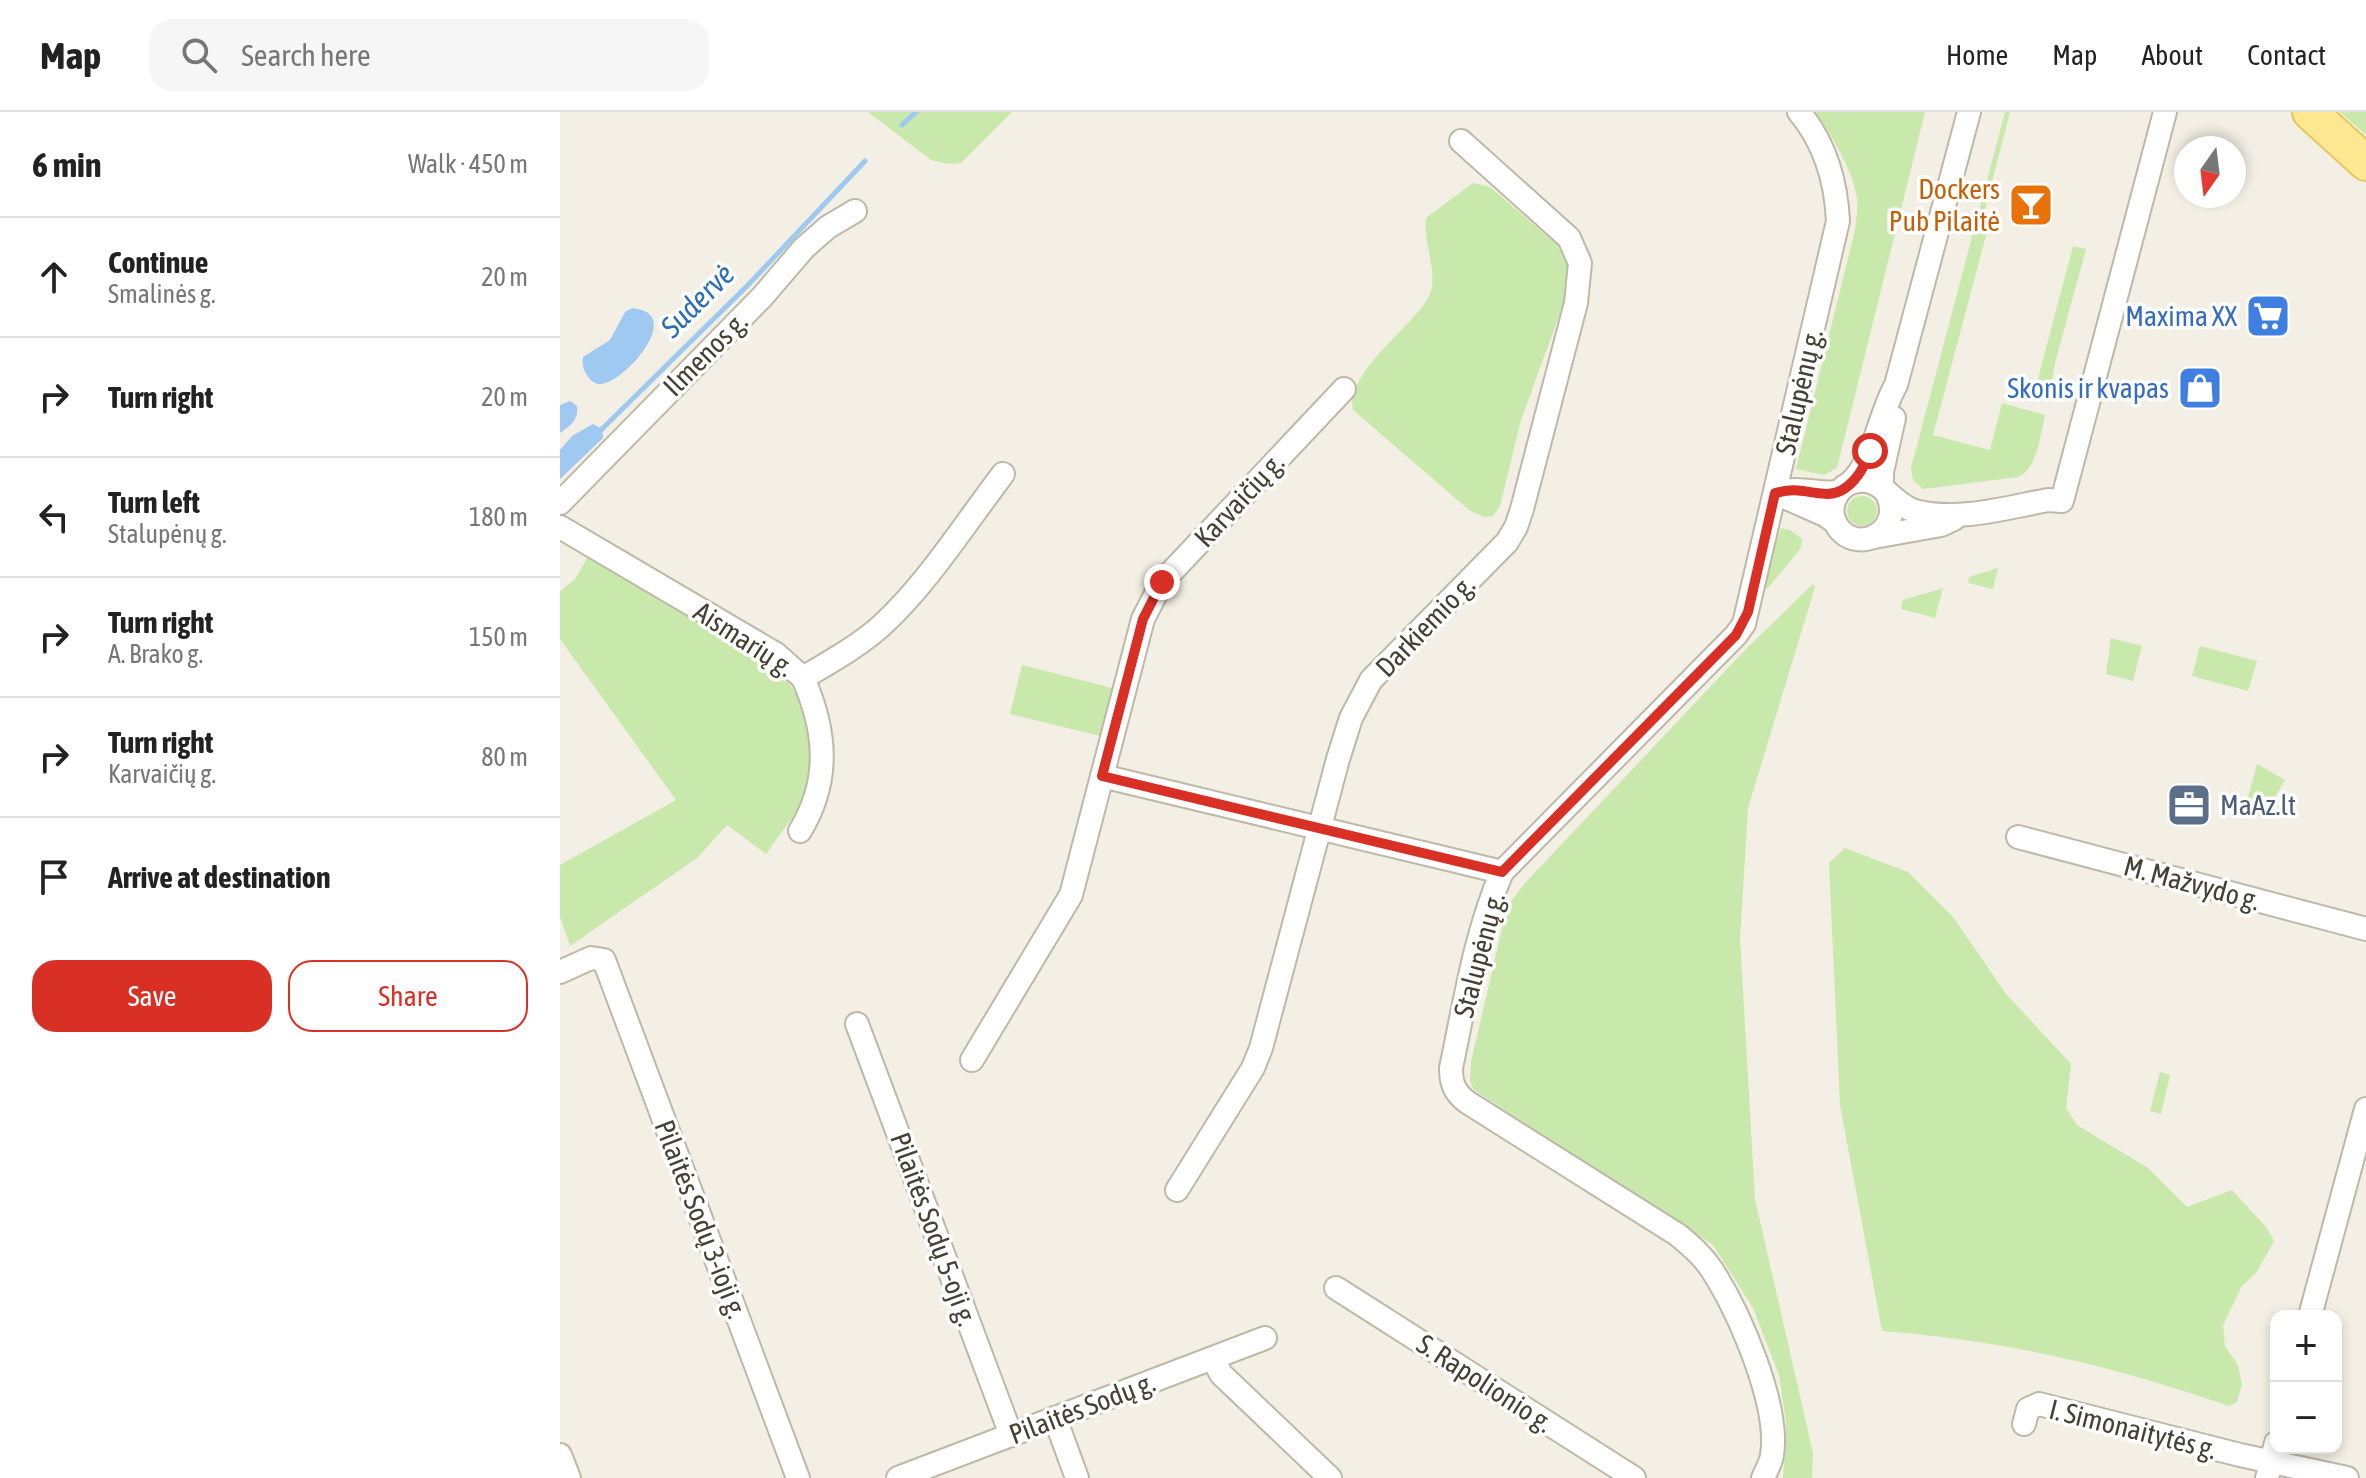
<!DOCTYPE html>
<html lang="en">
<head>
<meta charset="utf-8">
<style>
	body { margin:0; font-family:"Asap Condensed",sans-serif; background:#f6f6f6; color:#222 }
	.controls { position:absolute; right:24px; bottom:24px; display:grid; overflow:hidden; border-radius:16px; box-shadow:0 4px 12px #0003 }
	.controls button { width:72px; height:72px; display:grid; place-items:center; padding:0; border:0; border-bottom:2px solid #e0e0e0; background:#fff; color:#222; font:40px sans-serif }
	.compass { position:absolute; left:1614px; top:24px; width:72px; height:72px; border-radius:50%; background:#fff; box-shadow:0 4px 12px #0003; rotate:194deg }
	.stop { position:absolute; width:24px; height:24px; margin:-18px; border:6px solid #d93025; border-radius:50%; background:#fff }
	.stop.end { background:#d93025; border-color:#fff; box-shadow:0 2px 8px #0008 }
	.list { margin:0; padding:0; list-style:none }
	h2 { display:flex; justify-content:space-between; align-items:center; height:104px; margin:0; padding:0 32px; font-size:34px }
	h2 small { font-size:26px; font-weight:400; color:#767676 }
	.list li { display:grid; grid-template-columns:52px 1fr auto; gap:24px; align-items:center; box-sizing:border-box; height:120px; padding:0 32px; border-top:2px solid #e0e0e0 }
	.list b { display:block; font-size:30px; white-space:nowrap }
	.list p { margin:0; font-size:26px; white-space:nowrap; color:#767676 }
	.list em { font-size:26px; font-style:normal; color:#767676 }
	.actions { display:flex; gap:16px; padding:24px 32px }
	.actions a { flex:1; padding:18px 0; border:2px solid #d93025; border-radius:24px; text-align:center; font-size:28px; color:#d93025 }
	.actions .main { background:#d93025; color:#fff }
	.icon { flex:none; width:44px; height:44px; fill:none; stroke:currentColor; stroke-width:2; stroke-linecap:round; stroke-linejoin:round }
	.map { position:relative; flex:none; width:1806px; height:1366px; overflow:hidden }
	header { display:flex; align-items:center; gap:48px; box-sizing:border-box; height:112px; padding:0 40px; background:#fff; border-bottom:2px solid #e0e0e0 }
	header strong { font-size:38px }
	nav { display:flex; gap:44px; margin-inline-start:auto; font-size:28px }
	.search { width:560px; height:72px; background:#f6f6f6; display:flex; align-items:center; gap:20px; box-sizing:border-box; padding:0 28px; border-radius:24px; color:#767676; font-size:30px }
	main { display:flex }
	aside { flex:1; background:#fff }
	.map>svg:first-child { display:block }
	.green { fill:#c8e8ac }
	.water { fill:#9fc9f1 }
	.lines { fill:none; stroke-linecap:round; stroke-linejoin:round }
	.stream { stroke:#9fc9f1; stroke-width:5 }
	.street-casing { stroke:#beb8a7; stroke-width:26 }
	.primary-casing { stroke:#e5c760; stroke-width:38 }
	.street { stroke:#fff; stroke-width:22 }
	.primary { stroke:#ffe891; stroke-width:34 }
	.route { stroke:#d93025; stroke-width:10 }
	.labels { text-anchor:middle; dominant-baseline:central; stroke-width:7; stroke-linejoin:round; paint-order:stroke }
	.food-label { font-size:28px; fill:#c56008; stroke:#fff; text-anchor:end }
	.shop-label { font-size:28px; fill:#366cbe; stroke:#fff; text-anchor:end }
	.street-label { font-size:28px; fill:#454034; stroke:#fff }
	.service-label { font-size:28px; fill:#4e5e75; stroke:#fff; text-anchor:start }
	.water-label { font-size:30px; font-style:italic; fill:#2c6fb2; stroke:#fff }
</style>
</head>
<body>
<header>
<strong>Map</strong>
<div class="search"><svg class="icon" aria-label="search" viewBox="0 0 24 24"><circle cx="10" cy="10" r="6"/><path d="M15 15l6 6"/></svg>Search here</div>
<nav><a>Home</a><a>Map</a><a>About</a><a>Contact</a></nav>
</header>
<main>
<aside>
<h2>6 min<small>Walk · 450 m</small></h2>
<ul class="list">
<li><svg class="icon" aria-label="ahead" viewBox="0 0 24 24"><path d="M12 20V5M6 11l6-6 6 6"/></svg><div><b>Continue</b><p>Smalinės g.</p></div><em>20 m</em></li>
<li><svg class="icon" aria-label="right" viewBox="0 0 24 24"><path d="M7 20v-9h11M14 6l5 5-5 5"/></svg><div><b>Turn right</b></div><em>20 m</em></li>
<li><svg class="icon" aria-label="left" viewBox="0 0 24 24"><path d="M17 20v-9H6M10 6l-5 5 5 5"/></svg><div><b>Turn left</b><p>Stalupėnų g.</p></div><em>180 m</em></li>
<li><svg class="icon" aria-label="right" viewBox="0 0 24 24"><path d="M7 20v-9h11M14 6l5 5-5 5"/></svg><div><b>Turn right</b><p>A. Brako g.</p></div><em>150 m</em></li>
<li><svg class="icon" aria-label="right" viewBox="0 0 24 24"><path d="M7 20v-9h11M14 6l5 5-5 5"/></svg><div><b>Turn right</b><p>Karvaičių g.</p></div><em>80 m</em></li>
<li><svg class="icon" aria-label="arrive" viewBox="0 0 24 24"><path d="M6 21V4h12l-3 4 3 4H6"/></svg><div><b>Arrive at destination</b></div></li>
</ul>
<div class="actions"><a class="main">Save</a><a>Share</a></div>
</aside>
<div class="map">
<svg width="1806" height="1366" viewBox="0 0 1806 1366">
	<rect width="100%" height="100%" fill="#f3efe4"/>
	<g class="green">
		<polygon points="308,0 452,0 401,51 388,52 371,48"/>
		<path d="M1255,0H1365L1277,356L1264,363L1236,357L1295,118C1296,108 1298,96 1297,86C1292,56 1272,24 1255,0Z"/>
		<path d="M1445,0H1450L1422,109L1429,112L1373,323L1430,338L1442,291L1485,303C1480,323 1478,356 1458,365L1363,377L1353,368L1351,356Z"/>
		<polygon points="1780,0 1806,0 1806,23"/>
		<path d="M913,71L930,75L1000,135L1008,155V172L1003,193L961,308L940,394L933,404L924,405L909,398L793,298C785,261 852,215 868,186C881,164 862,131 866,106Z"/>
		<polygon points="1513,134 1526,137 1495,251 1489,287 1474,282"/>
		<circle cx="1302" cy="399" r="15"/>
		<polygon points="1221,416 1230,418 1242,427 1241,436 1208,476 1205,476 1203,472"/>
		<path d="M29,443L197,541C237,571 254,603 251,654C251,662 251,672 248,679C238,701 220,721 206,742L167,713L137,746L10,834L0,805V753L116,688L0,527V479L15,467Z"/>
		<polygon points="1438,456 1433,477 1408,471 1409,465"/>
		<polygon points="1253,472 1255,475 1188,696 1180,826 1195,1087 1253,1341 1252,1366 1223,1366 1226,1310 1219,1263 1193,1196 1153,1133 914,978 910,969 911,950 944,808 952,788 965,771 1185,538"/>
		<polygon points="1383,476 1375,506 1341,497 1343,488"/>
		<polygon points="1551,526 1582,534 1573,569 1546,562"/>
		<polygon points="1640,534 1697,549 1688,579 1632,564"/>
		<polygon points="462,553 552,576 540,624 450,602"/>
		<polygon points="1697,652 1725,668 1703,705 1684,700"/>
		<path d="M1285,736L1348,760L1393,805L1446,882L1511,952L1506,996L1517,1013L1588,1056L1627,1095L1672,1078L1707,1116L1714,1129L1696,1161L1682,1174L1663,1213L1665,1234L1678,1253L1682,1272L1677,1290L1669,1294C1555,1254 1443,1228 1322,1219L1280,993L1269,751Z"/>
		<polygon points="1600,960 1610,963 1601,1002 1590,999"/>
	</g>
	<g class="water">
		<path d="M72,196C127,201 64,270 42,272C35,273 30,268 27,263C23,257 22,252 23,245L50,228L65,200Z"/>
		<path d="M10,289L17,294C19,308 10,314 0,321V293Z"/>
		<polygon points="33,312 42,317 43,326 0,367 0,338 12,324"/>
	</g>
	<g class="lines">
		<g class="stream">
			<polyline points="342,13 356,0"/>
			<polyline points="38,321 188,173 305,49"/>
		</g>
		<g class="street-casing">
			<g id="street">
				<path d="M1291,370C1314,349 1319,302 1336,273L1409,0"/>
				<polyline points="1322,376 1322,360 1334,306"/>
				<path d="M1220,380C1240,374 1258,383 1278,380"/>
				<polyline points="1215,381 1265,403 1275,410"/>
				<path d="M1327,382C1346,421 1292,446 1275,410C1267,393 1279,371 1298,369C1322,365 1333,393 1355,399C1398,410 1445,396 1488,388L1502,389L1605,0"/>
				<polyline points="0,391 202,185 244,136 268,115 295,99"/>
				<path d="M0,415L216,542L243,566C270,550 297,535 320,515C368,471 404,413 443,362"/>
				<polyline points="1314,425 1381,413 1394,407"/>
				<polyline points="542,664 942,760"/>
				<path d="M240,719C271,668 266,618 243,566"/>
				<polyline points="1458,725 1806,817"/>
				<polyline points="0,860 31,846 44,848 238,1366"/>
				<polyline points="297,912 451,1323"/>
				<polyline points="412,948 511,783 583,507 602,470 784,277"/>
				<polyline points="617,1078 693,956 701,936 778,647 791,606 811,568 947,430 956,415 962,397 1016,191 1020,151 1009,126 901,29"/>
				<polyline points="776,1176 1074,1366"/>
				<polyline points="1750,1204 1806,997"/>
				<polyline points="653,1247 661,1262 770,1366"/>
				<polyline points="495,1306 517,1366"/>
				<polyline points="1464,1312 1468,1297 1479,1292 1680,1343 1787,1366"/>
				<polyline points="0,1343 9,1366"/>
				<polyline points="338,1366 705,1226"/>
				<path d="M1203,1366C1206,1359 1211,1351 1212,1343C1220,1293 1179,1200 1152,1158C1143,1144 1131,1134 1118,1123L907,990C894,980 891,971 891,956C905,890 915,822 942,760L1176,523L1184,512L1278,109C1276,69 1265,31 1239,0"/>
				<polyline points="1707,1366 1716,1331"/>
			</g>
		</g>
		<g class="primary-casing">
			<polyline id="primary" points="1750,0 1806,51"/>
		</g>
		<use href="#street" class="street"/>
		<use href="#primary" class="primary"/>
	</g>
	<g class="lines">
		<path class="route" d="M602,470L583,507L542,664L942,760L1176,523L1188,500L1215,381C1239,375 1245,381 1267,382C1289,382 1304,358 1310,339"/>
	</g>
	<defs>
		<g id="bar-square" transform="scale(2.3)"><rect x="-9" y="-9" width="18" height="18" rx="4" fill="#e8710a" stroke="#fff"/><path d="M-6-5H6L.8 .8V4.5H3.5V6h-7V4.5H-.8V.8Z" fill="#fff"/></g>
		<g id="supermarket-square" transform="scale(2.3)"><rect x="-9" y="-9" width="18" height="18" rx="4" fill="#3f7fe0" stroke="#fff"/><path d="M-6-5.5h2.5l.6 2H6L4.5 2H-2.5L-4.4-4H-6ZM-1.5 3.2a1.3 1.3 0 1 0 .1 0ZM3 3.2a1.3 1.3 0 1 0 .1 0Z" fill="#fff"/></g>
		<g id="shop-square" transform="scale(2.3)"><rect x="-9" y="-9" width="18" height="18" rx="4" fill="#3f7fe0" stroke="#fff"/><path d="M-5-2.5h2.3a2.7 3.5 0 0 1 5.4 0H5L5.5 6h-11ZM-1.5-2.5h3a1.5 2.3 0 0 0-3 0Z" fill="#fff"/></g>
		<g id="office-square" transform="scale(2.3)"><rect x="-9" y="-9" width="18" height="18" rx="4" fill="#5c6f8a" stroke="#fff"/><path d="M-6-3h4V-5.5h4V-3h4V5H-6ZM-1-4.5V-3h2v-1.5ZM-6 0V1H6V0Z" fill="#fff"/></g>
	</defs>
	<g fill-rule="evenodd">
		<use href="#bar-square" x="1471" y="93"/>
		<use href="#supermarket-square" x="1708" y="204"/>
		<use href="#shop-square" x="1640" y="276"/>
		<use href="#office-square" x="1629" y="693"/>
	</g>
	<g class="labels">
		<g class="food-label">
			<text x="1440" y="77">Dockers<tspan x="1440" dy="32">Pub Pilaitė</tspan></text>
		</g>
		<g class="shop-label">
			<text x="1677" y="204">Maxima XX</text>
			<text x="1609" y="276">Skonis ir kvapas</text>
		</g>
		<g class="street-label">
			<text transform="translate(145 242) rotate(-45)">Ilmenos g.</text>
			<text transform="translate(1239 280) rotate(-77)">Stalupėnų g.</text>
			<text transform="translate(679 388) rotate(-47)">Karvaičių g.</text>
			<text transform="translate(865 514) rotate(-46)">Darkiemio g.</text>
			<text transform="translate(184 527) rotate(33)">Aismarių g.</text>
			<text transform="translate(1632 771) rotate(15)">M. Mažvydo g.</text>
			<text transform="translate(919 843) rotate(-75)">Stalupėnų g.</text>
			<text transform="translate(141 1107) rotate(69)">Pilaitės Sodų 3-ioji g.</text>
			<text transform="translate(374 1117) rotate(70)">Pilaitės Sodų 5-oji g.</text>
			<text transform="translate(925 1271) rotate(33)">S. Rapolionio g.</text>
			<text transform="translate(522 1296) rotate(-21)">Pilaitės Sodų g.</text>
			<text transform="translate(1573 1317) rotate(14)">I. Simonaitytės g.</text>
		</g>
		<g class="service-label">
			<text x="1660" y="693">MaAz.lt</text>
		</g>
		<g class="water-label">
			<text transform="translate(137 188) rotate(-45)">Sudervė</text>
		</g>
	</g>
</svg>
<div class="controls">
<button>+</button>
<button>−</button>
</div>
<svg class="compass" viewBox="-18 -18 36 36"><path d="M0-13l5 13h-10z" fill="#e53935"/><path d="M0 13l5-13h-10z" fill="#767676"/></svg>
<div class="stop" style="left:1310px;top:339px"></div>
<div class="stop end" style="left:602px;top:470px"></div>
</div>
</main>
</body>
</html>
